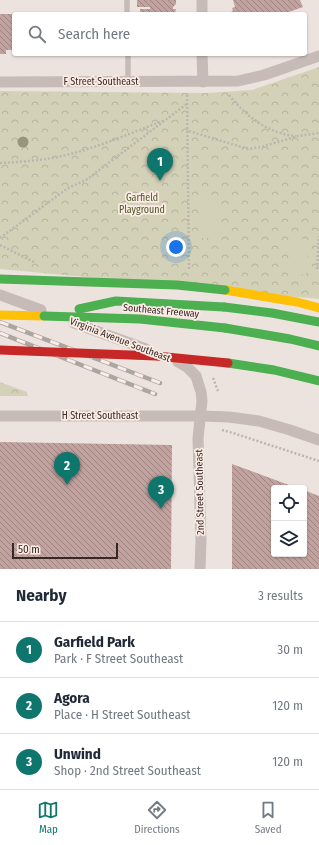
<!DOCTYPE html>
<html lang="en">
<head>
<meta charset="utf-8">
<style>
	body { margin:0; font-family:"Fira Sans Condensed",sans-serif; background:#f2f2f3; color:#1f2937 }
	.controls { position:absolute; right:12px; bottom:12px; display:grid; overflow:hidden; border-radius:4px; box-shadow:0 1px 3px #0004 }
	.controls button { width:36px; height:36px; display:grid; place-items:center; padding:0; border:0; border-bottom:1px solid #e0e1e3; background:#fff; color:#1f2937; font:20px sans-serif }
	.scale { position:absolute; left:12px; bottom:10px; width:106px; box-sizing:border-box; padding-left:4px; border:2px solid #372826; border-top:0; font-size:11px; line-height:14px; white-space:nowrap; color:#372826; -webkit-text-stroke:3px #fbece5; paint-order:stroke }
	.you { position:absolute; left:176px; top:247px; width:14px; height:14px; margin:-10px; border:3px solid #fff; border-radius:50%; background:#1a73e8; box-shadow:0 0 0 6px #1a73e833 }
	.badge { display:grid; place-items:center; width:26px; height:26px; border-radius:50%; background:#0f766e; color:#fff; font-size:13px; font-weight:700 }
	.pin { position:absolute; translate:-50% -33px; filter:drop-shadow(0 1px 2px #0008) }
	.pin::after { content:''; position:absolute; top:21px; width:14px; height:12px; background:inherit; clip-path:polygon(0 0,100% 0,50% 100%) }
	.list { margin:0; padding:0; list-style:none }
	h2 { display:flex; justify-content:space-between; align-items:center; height:52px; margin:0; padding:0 16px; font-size:17px }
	h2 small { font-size:13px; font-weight:400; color:#747a83 }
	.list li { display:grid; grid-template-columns:26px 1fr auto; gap:12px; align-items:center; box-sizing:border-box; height:56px; padding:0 16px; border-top:1px solid #e0e1e3 }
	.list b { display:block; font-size:15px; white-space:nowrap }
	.list p { margin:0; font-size:13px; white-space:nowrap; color:#747a83 }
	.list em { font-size:13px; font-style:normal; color:#747a83 }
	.icon { flex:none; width:22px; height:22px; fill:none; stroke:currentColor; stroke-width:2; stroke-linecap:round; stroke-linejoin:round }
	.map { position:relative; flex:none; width:319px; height:569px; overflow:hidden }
	.search { position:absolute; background:#fff; box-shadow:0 1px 3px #0004; left:12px; right:12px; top:12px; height:44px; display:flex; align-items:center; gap:10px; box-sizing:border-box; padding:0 14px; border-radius:4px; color:#747a83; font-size:15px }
	.sheet { height:220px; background:#fff }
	nav { display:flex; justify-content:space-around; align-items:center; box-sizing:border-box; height:56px; border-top:1px solid #e0e1e3; background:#fff; font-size:11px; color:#747a83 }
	nav a { display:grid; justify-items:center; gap:2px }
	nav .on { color:#0f766e }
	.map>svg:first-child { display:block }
	.forest { fill:url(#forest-crowns) }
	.garden { fill:#d3d1b7 }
	.building { fill:url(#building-back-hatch) }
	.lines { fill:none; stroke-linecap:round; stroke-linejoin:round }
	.path { stroke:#beb4b0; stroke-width:2.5; stroke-dasharray:2 2; stroke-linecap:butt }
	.lane { stroke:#c6bbb7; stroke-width:5.5 }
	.street { stroke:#c6bbb7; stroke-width:11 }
	.fast { stroke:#4caf50; stroke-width:9 }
	.slow { stroke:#ffc107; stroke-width:9 }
	.rail-casing { stroke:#ada5a2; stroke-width:4.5 }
	.rail { stroke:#fbece5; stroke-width:3; stroke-dasharray:9; stroke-linecap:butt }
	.fast-bridge { stroke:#4caf50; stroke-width:9 }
	.jam-bridge { stroke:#c62828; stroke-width:9 }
	.tree { fill:#96967a }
	.labels { text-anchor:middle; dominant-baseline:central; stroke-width:3.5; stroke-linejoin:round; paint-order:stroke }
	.street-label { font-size:10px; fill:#372826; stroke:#fbece5 }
	.park-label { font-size:10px; fill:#4f5728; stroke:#fbece5 }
</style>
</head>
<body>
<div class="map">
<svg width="319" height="569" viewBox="0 0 319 569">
	<defs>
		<pattern id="forest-crowns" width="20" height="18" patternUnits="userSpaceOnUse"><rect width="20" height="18" fill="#d3d1b7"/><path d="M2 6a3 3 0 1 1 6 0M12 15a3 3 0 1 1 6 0" fill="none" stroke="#b6b39d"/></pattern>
		<pattern id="building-back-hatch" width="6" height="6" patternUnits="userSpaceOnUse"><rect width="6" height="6" fill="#c2a29f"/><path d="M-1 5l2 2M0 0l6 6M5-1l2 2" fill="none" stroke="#9e8481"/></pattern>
	</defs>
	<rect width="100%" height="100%" fill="#ede3de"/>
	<g class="forest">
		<polygon points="319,67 319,299 0,269 0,91 206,93 252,90"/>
		<polygon points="0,382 27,392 28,396 0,396"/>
	</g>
	<g class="garden">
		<rect x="200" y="200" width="8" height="38"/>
		<rect x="212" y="200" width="8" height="38"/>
		<polygon points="290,238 309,240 306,275 288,273"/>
	</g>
	<g class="building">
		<polygon points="137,0 176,0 176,4 173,7 173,9 176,9 175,14 140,14 140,9 150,9 150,7 137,7"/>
		<polygon points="233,0 300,0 303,7 283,14 226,14 233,11 232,8 235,7"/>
		<polygon points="0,14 14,14 14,50 6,50 6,54 0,54"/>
		<polygon points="0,442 172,445 171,569 0,569"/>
		<polygon points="232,464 297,488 274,488 274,554 304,554 304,490 319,496 319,569 232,569"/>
	</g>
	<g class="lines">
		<g class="path">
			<polyline points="187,95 189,270"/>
			<path d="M229,95C247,117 267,133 296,136"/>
			<polyline points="189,131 248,149 261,147 298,136 319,133"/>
			<path d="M0,163C17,162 35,161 52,158C91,151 128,134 165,120"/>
			<polyline points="0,238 68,188 86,180 188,103"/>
			<polyline points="0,245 34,262"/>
			<polyline points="317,269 319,236"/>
			<polyline points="213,378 218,391"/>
			<polyline points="222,430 233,433 319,461"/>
		</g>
		<g class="lane">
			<polyline points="127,0 127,14"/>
			<polyline points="128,54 128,82"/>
		</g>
		<g class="street">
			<polyline points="202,0 202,14"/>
			<polyline points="202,54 203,82"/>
			<polyline points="0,82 238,81 264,75 319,56"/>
			<polyline points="0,295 41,310"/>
			<polyline points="74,323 146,349"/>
			<polyline points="178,362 187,367 196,376 201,392 202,401 198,438 201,541 200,569"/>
			<polyline points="0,416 201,416 229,417 259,421 290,430 319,440"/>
		</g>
		<g class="fast">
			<polyline points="224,307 272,313 319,322"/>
			<polyline points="225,328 290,339 319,346"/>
			<polyline points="228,363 274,370 319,381"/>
		</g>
		<g class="slow">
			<polyline points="225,290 297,302 319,308"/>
			<polyline points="0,315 44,316"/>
		</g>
		<g class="rail-casing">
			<g id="rail">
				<polyline points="0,322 160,383"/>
				<polyline points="0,333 155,394"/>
			</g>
		</g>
		<use href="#rail" class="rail"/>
		<g class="fast-bridge">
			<polyline points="0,279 177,285 225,290"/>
			<polyline points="79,309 116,301 224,307"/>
			<polyline points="44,316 140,319 225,328"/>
		</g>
		<polyline class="jam-bridge" points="0,350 156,356 228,363"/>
	</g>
	<circle class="tree" cx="23" cy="142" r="5.5"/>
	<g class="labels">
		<g class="street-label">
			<text x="101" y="82">F Street Southeast</text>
			<text transform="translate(161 311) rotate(5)">Southeast Freeway</text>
			<text transform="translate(120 340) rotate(21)">Virginia Avenue Southeast</text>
			<text x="100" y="416">H Street Southeast</text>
			<text transform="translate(200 492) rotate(-91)">2nd Street Southeast</text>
		</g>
		<g class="park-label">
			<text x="142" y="198">Garfield<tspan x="142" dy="12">Playground</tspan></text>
		</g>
	</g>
</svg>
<div class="controls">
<button><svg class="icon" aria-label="locate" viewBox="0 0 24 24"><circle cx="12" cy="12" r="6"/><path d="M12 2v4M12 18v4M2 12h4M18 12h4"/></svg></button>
<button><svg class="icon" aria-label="layers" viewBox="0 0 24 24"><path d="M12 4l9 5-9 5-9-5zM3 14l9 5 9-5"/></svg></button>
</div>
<div class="scale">50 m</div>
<div class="you"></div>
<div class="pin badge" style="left:160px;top:181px">1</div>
<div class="pin badge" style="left:67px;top:485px">2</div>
<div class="pin badge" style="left:161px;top:509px">3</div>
<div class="search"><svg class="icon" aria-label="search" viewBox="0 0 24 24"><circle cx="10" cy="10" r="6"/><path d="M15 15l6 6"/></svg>Search here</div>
</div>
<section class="sheet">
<h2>Nearby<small>3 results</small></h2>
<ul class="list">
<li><span class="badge">1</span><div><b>Garfield Park</b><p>Park · F Street Southeast</p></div><em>30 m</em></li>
<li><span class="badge">2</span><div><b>Agora</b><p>Place · H Street Southeast</p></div><em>120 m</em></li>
<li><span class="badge">3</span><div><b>Unwind</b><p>Shop · 2nd Street Southeast</p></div><em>120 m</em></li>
</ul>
</section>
<nav>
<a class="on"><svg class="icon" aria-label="map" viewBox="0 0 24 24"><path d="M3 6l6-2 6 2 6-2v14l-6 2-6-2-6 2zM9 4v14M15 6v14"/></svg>Map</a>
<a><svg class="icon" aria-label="directions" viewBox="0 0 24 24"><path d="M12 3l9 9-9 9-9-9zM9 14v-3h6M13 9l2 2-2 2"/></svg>Directions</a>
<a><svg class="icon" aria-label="saved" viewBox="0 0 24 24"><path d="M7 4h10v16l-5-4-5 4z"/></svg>Saved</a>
</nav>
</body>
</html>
